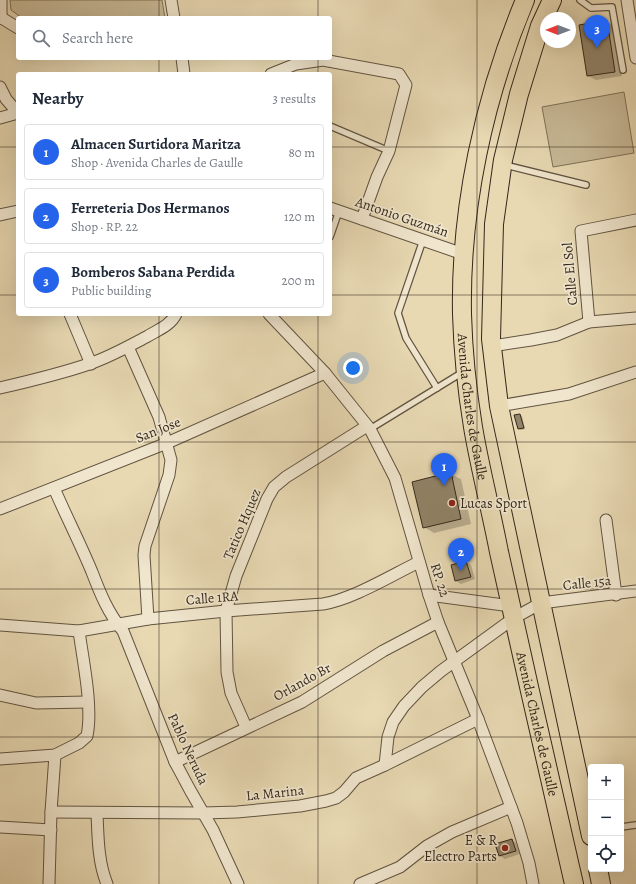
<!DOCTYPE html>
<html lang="en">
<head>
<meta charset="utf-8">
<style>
	body { margin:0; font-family:Alegreya,serif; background:#f2f2f3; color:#1f2937 }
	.controls { position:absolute; right:12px; bottom:12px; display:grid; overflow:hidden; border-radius:4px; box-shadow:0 4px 16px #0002 }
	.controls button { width:36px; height:36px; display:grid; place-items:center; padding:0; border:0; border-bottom:1px solid #e0e1e3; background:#fff; color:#1f2937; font:20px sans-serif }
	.compass { position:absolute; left:540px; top:12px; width:36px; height:36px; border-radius:50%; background:#fff; box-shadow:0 4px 16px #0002; rotate:270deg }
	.you { position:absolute; left:353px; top:368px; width:14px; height:14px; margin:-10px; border:3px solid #fff; border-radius:50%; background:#1a73e8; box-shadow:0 0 0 6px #1a73e833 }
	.badge { display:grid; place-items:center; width:26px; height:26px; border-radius:50%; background:#2563eb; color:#fff; font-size:13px; font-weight:700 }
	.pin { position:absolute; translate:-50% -33px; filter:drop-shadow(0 1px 2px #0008) }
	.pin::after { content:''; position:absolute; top:21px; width:14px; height:12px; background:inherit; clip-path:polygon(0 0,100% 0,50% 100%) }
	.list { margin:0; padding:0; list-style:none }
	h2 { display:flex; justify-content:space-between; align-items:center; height:52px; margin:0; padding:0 16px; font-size:17px }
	h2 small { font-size:13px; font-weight:400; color:#747a83 }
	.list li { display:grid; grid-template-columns:26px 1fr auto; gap:12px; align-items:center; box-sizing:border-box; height:56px; margin:0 8px 8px; padding:0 8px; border:1px solid #e0e1e3; border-radius:4px }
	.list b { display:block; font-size:15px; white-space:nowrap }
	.list p { margin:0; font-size:13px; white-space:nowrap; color:#747a83 }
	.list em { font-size:13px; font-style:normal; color:#747a83 }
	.icon { flex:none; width:22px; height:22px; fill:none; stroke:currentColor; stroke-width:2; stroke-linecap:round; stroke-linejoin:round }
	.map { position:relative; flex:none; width:636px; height:884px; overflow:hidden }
	.search { position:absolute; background:#fff; box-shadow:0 4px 16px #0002; left:16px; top:16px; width:316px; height:44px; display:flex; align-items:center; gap:10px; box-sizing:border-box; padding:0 14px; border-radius:4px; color:#747a83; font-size:15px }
	.panel { position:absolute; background:#fff; box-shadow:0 4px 16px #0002; left:16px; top:72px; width:316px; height:244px; border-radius:4px }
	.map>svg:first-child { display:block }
	.green { fill:#c9bb99; stroke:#7e725a }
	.shadow { fill:#0003 }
	.building { fill:#92846a; stroke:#34281b }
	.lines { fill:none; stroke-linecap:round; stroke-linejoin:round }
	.lane-casing { stroke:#615441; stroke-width:8 }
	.street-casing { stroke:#615441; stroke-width:13 }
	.primary-casing { stroke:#34281b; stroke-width:20 }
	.lane { stroke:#f0e6ce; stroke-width:5.5 }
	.street { stroke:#f0e6ce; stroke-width:11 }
	.primary { stroke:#e8d9b3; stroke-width:18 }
	.grid { fill:none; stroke:#34281b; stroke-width:1; stroke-opacity:0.55 }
	.poi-dot { fill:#8f2418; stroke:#f0e6ce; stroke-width:1.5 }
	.labels { text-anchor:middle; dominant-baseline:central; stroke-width:3.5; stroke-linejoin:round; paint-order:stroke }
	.street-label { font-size:14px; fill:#34281b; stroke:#f0e6ce }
	.poi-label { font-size:14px; fill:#34281b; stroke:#f0e6ce; text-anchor:start }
</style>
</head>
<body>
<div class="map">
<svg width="636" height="884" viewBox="0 0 636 884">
	<rect width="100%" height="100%" fill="#e8d9b3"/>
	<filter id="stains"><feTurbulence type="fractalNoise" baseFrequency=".005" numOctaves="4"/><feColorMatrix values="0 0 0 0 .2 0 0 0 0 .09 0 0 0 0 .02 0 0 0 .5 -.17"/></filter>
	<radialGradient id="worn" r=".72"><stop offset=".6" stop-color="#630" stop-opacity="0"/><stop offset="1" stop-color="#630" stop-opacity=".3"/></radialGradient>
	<g class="green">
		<polygon points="10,0 162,0 165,18 22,18 11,10"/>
		<polygon points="624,92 634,153 553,167 542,107"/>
	</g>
	<g class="shadow">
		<polygon points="606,21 614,26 622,76 596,80 588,76"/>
		<polygon points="520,415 522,416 525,429 521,430 519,429"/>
		<polygon points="450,474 461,479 471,524 434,533 424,527"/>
		<polygon points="466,562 471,565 475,579 461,584 456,581 452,566"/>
		<polygon points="512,840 516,843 520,854 505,859 500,856 496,844"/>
	</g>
	<g class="building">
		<polygon points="607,20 615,72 587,76 579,25"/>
		<polygon points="520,414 524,428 518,429 514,415"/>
		<polygon points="451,472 461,519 423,528 412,482"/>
		<polygon points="466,561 471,577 455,581 451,565"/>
		<polygon points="512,839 516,851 499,856 495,844"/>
	</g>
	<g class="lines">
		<g class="lane-casing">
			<g id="lane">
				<polyline points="580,0 591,8 612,7 623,70"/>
				<polyline points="330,126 389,151"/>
				<polyline points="505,165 586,185"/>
				<polyline points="330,237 339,211"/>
				<polyline points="423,240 398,313 406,338 437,388"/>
				<polyline points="370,429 463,372"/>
				<polyline points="621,827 636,825"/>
			</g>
		</g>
		<g class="street-casing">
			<g id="street">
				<polyline points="171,0 174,18"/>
				<polyline points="627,0 636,58"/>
				<polyline points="0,17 18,28"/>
				<polyline points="1,18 1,0"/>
				<polyline points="182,58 184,74"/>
				<polyline points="271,74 296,64 323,60 399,74 406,85 389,151 377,177 362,219"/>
				<polyline points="0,87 6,99 18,113"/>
				<polyline points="0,118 18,113"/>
				<polyline points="330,208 463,254"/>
				<polyline points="0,215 18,211"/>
				<polyline points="70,314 91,364"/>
				<polyline points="269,314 325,373 370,429 395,478 429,595 438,622 478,719 517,823 529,863 533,884"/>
				<polyline points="589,322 581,231 636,220"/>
				<polyline points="492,346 531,340 557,335 589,322 636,318"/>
				<polyline points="128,347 159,417 171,460 169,475 145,546 144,555 148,619"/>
				<path d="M0,388C30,381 60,374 89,364C110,357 129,346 148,336C158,330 171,325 176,314"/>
				<polyline points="499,406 569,394 636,372"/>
				<path d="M54,488C66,516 80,543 92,572C100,593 108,613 123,631L175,762L190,790L213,830L238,884"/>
				<polyline points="0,509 167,443 325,373"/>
				<polyline points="606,520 616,595"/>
				<polyline points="429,595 511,606"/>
				<path d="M0,625L79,631L148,619L226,611L323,604C353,599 390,576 419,562"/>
				<polyline points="0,695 36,703 88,702"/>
				<polyline points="246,727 231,693 227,672 226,611 236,576 267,499 274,487 286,477 367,426"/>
				<path d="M0,759L55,755L79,743L87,736C93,707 83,661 79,631"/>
				<polyline points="175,762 302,702 383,651 438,622"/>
				<polyline points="385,765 388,737 393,722 404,706 422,687 441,671 514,618 541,603 636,591"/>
				<polyline points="51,812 203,813 237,812 300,806 326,801 336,798 344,792 356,778 385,765 478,719"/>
				<path d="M97,813C98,837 98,862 107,884"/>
				<polyline points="0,827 51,830"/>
				<polyline points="49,884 51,812 55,755"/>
				<polyline points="360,884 400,867 427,846 452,832 511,807"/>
			</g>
		</g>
		<g class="primary-casing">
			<g id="primary">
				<path id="s1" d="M525,0C484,98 460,208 462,314C463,351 467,390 473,427C480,469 491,510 499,552C523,663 549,773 574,884"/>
				<polyline points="552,0 540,26 519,94 503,160 494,224 491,339 499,406 591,836"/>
				<polyline points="598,869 601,884"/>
			</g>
		</g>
		<use href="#lane" class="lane"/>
		<use href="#street" class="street"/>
		<use href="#primary" class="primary"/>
	</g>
	<path class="grid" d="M159,0V18M318,0V18M477,0V884M159,58V74M318,58V74M0,147H18M330,147H636M0,295H18M330,295H636M159,314V884M318,314V884M0,442H636M0,589H636M0,737H636"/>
	<g class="poi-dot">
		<circle cx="452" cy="503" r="4"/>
		<circle cx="505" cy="848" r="4"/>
	</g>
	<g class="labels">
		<g class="street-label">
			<text transform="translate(402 217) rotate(19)">Antonio Guzmán</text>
			<text transform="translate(570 274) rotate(-95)">Calle El Sol</text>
			<text stroke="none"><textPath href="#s1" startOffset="416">Avenida Charles de Gaulle</textPath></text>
			<text transform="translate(158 430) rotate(-22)">San Jose</text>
			<text transform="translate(242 524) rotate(-67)">Tatico Hquez</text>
			<text transform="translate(440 580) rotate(72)">RP. 22</text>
			<text transform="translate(587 583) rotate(-6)">Calle 15a</text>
			<text transform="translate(212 598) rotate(-5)">Calle 1RA</text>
			<text transform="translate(302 682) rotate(-29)">Orlando Br</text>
			<text stroke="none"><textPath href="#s1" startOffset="740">Avenida Charles de Gaulle</textPath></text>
			<text transform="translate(188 749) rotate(65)">Pablo Neruda</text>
			<text transform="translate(275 793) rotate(-6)">La Marina</text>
		</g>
		<g class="poi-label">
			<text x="460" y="503">Lucas Sport</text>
			<text x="497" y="840" text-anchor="end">E &amp; R<tspan x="497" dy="16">Electro Parts</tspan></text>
		</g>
	</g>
	<rect width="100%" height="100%" filter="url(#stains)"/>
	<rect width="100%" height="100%" fill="url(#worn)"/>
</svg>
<div class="controls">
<button>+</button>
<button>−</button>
<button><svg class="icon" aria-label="locate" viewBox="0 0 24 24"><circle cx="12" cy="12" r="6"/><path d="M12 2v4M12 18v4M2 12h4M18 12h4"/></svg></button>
</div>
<svg class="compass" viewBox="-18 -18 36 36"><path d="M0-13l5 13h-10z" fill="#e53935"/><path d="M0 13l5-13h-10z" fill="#747a83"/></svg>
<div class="you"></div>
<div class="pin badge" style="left:444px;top:486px">1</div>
<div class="pin badge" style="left:461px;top:571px">2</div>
<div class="pin badge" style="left:597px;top:48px">3</div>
<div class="search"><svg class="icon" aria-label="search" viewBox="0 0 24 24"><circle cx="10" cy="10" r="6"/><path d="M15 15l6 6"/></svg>Search here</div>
<section class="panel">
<h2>Nearby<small>3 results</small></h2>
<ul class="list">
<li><span class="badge">1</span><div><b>Almacen Surtidora Maritza</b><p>Shop · Avenida Charles de Gaulle</p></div><em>80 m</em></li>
<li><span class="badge">2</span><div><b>Ferreteria Dos Hermanos</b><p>Shop · RP. 22</p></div><em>120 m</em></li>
<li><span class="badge">3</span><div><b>Bomberos Sabana Perdida</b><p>Public building</p></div><em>200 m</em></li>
</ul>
</section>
</div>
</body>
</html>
